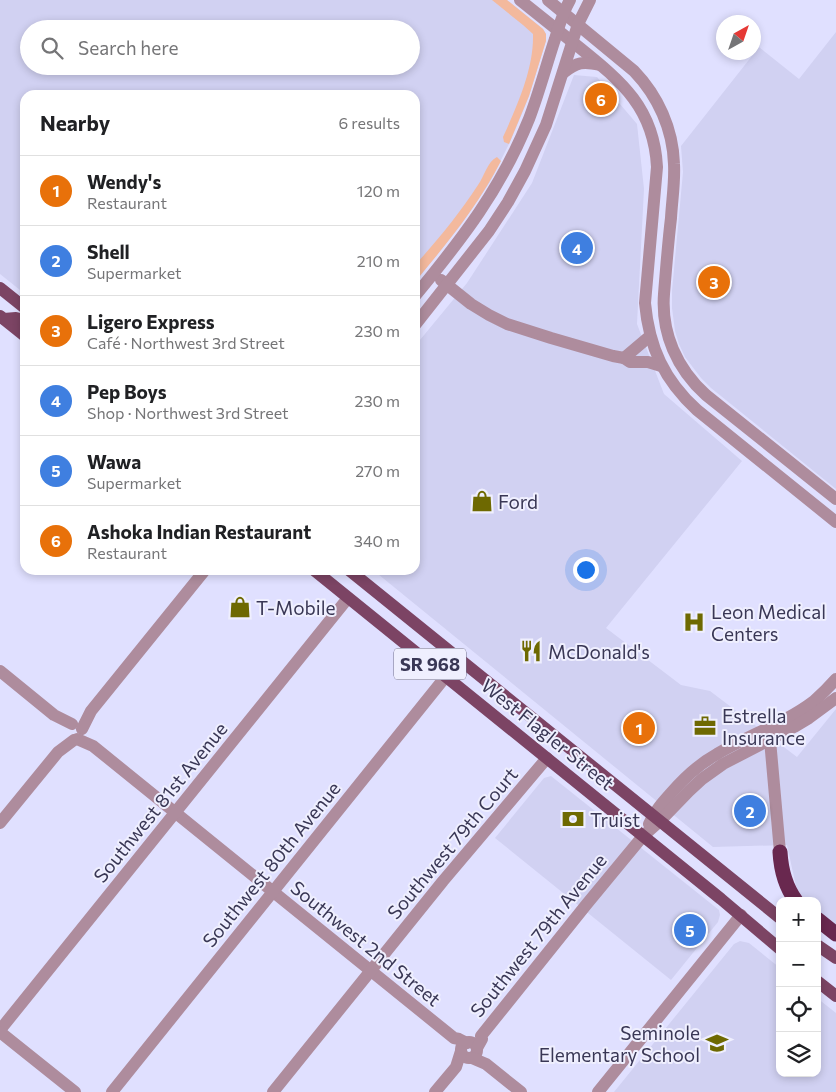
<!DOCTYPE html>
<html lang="en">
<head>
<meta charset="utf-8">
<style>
	body { margin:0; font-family:Commissioner,sans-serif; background:#f2f2f2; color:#202124 }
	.controls { position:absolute; right:15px; bottom:15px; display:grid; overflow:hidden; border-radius:10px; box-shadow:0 2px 8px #0003 }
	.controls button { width:45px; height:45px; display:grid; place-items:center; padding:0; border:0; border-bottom:1px solid #e0e0e0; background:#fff; color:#202124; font:25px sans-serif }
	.compass { position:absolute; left:716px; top:15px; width:45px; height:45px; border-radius:50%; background:#fff; box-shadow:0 2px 8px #0003; rotate:40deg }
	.you { position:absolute; left:585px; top:569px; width:18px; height:18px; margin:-12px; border:4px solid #fff; border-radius:50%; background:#1a73e8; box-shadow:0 0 0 8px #1a73e833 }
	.badge { display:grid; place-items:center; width:32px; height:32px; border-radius:50%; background:#d93025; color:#fff; font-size:16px; font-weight:700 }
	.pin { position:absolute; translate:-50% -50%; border:2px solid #fff; box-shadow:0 1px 5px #0006 }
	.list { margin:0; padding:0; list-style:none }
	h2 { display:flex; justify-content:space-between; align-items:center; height:65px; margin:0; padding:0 20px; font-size:21px }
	h2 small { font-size:16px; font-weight:400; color:#757577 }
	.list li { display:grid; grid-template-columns:32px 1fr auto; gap:15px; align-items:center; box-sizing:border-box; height:70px; padding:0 20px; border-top:1px solid #e0e0e0 }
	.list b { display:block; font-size:19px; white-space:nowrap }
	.list p { margin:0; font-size:16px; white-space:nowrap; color:#757577 }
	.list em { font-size:16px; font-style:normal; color:#757577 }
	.icon { flex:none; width:28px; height:28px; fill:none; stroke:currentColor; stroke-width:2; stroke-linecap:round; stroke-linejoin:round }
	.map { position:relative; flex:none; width:836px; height:1092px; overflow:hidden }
	.search { position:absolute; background:#fff; box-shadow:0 2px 8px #0003; left:20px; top:20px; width:400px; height:55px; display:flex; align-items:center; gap:12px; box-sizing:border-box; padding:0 18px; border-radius:28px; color:#757577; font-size:19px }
	.panel { position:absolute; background:#fff; box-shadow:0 2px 8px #0003; left:20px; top:90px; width:400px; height:485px; border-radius:15px }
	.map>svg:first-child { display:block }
	.built { fill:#d1d1f2; fill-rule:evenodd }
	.green { fill:#f3b99d }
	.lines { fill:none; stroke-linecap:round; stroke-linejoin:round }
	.minor { stroke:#ae8c9d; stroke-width:12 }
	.major { stroke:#7c4464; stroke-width:12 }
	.highway { stroke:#69284f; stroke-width:15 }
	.labels { text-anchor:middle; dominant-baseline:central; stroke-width:4; stroke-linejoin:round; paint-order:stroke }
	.shield { fill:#efeffe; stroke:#706e88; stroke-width:1 }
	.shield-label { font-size:18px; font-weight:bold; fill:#393755 }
	.poi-label { font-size:19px; fill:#393755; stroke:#efeffe; text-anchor:start }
	.street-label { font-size:19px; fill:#393755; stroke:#efeffe }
</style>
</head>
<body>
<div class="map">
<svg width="836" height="1092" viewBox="0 0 836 1092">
	<rect width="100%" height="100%" fill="#e0e0ff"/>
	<g class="built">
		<path d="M0,0H507L543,29L546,34V40L529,96L521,116L509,144L490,182L460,226L415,282V95H25V294L0,274ZM29,29H411V66H29Z"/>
		<polygon points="836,32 836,489 711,388 701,378 685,357 679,344 675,331 672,308 672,291 683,172 681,146 759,47 799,79"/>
		<polygon points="574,75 597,77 637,124 644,189 637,324 664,394 742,461 606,628 681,685 710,691 797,757 836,709 836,930 817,915 817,901 799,900 787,845 713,847 373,570 415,570 415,346 467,283 532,183"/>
		<polygon points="551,776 719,910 720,915 718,922 671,980 495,838 544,778"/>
		<polygon points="740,941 749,943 780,968 780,1073 817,1073 817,998 836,1013 836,1092 614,1092 734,944"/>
	</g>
	<g class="green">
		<path d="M492,0H507L543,29L546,34V41L529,96L509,144L504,142L503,137C517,106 534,69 533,34L523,25Z"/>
		<path d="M497,157L501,161C477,207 448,242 415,282V265C438,240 459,214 478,185C484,177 487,162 497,157Z"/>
	</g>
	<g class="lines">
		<g class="minor">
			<path d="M520,0C540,16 560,32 580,48C622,82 654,108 657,167L645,303C649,347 664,380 697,410L836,522"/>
			<path d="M548,0L634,71C658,96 673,129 674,164C675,182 672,200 671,218C668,243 666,269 664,294C661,333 677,369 706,395L836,499"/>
			<path d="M563,73C577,62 583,61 600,65"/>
			<polyline points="441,280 471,304 489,315 507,324 551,338 613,356 624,358 630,362 648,362 661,366"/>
			<path d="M415,296C462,239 501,189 529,119C539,93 546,66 555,39C559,26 563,12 570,0"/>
			<polyline points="415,325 489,231 508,202 525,171 546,125 578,24 590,0"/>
			<polyline points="624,358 650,336"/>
			<polyline points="0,671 54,715 72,724"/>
			<polyline points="82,729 91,711 205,570"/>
			<polyline points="77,739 93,746 454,1038 459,1039 467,1043"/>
			<polyline points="770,740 780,852"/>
			<polyline points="0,823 58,752 74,740"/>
			<path d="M649,824C654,812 662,803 671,793C684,778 699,764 717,754C749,735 785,723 814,701C822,694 829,687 836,679"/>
			<polyline points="0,1030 348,598"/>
			<polyline points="0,1032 75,1092"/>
			<circle cx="469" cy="1050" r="8"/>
			<polyline points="477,1048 482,1039 481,1036 586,905 643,836 660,821 689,791 702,779 723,764 794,727 809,718 836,698"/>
			<polyline points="472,1058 486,1064 521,1092"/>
			<polyline points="112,1092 459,660"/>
			<polyline points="273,1092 443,881 547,758"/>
			<polyline points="435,1092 456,1067 461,1051"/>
			<polyline points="598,1092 741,915"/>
		</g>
		<g class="major">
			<polyline points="0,288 25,308"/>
			<polyline points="0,316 25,336"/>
			<polyline points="4,319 16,318 25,320"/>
			<polyline points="314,570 721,899 780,949"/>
			<path d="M349,570C492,686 636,802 780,918"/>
			<polyline points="817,945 836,958"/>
			<polyline points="817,981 836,996"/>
		</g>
		<g class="highway">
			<path d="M780,852C781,870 785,886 796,901"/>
			<polyline points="817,919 836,934"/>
		</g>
	</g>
	<defs>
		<g id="shop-bare" transform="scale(1.725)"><path d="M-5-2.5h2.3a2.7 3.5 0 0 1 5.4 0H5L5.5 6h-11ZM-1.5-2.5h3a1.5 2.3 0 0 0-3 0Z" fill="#6e6901" stroke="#efeffe" stroke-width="2.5" paint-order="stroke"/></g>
		<g id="hospital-bare" transform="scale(1.725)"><path d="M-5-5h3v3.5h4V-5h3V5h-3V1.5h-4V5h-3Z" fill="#6e6901" stroke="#efeffe" stroke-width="2.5" paint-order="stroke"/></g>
		<g id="restaurant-bare" transform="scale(1.725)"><path d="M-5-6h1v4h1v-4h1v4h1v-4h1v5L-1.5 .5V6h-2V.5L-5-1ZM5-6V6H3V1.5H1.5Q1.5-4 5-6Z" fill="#6e6901" stroke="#efeffe" stroke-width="2.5" paint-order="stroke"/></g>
		<g id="office-bare" transform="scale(1.725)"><path d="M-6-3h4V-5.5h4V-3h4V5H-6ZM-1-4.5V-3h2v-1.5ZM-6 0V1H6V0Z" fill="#6e6901" stroke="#efeffe" stroke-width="2.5" paint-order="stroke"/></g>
		<g id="bank-bare" transform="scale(1.725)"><path d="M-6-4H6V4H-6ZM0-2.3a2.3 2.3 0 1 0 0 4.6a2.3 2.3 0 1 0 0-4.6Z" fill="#6e6901" stroke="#efeffe" stroke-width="2.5" paint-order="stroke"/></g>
		<g id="school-bare" transform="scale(1.725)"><path d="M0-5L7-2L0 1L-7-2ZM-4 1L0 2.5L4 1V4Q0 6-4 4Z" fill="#6e6901" stroke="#efeffe" stroke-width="2.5" paint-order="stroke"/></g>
	</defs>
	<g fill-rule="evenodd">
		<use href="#shop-bare" x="482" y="501"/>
		<use href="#shop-bare" x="240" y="607"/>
		<use href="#hospital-bare" x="694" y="622"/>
		<use href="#restaurant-bare" x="531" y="651"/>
		<use href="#office-bare" x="705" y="726"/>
		<use href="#bank-bare" x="573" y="819"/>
		<use href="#school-bare" x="717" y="1043"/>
	</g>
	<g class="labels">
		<rect class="shield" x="394" y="648.5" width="72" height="31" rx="4"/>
		<g class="shield-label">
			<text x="430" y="664">SR 968</text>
		</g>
		<g class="poi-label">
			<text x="498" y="501">Ford</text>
			<text x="256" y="607">T-Mobile</text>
			<text x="711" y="611">Leon Medical<tspan x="711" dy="22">Centers</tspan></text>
			<text x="548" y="651">McDonald's</text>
			<text x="722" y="715">Estrella<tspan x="722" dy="22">Insurance</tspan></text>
			<text x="590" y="819">Truist</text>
			<text x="700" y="1032" text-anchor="end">Seminole<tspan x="700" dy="22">Elementary School</tspan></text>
		</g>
		<g class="street-label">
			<text transform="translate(548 734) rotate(39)">West Flagler Street</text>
			<text transform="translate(160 802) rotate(-51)">Southwest 81st Avenue</text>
			<text transform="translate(452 843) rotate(-50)">Southwest 79th Court</text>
			<text transform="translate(271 864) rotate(-51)">Southwest 80th Avenue</text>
			<text transform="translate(538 935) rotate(-51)">Southwest 79th Avenue</text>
			<text transform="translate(366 943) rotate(39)">Southwest 2nd Street</text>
		</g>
	</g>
</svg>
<div class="controls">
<button>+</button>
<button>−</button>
<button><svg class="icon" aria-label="locate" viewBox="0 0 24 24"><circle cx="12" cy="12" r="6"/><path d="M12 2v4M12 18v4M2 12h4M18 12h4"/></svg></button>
<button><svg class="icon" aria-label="layers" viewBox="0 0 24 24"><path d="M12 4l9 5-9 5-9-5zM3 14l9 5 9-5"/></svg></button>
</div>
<svg class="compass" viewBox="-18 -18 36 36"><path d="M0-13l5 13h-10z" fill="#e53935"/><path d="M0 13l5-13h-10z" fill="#757577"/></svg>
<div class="you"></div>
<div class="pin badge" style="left:639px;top:728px;background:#e8710a">1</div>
<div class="pin badge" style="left:750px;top:811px;background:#3f7fe0">2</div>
<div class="pin badge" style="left:714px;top:282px;background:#e8710a">3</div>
<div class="pin badge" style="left:577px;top:248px;background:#3f7fe0">4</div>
<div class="pin badge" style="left:690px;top:930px;background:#3f7fe0">5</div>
<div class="pin badge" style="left:601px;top:99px;background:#e8710a">6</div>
<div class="search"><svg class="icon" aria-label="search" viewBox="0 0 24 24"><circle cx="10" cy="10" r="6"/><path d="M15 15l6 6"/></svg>Search here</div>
<section class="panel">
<h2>Nearby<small>6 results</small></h2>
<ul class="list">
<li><span class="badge" style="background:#e8710a">1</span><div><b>Wendy's</b><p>Restaurant</p></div><em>120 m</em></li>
<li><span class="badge" style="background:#3f7fe0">2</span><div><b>Shell</b><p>Supermarket</p></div><em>210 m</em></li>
<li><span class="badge" style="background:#e8710a">3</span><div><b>Ligero Express</b><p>Café · Northwest 3rd Street</p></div><em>230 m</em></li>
<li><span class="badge" style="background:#3f7fe0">4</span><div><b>Pep Boys</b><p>Shop · Northwest 3rd Street</p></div><em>230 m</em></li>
<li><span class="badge" style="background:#3f7fe0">5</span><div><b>Wawa</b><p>Supermarket</p></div><em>270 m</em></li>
<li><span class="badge" style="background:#e8710a">6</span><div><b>Ashoka Indian Restaurant</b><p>Restaurant</p></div><em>340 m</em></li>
</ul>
</section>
</div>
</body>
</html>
